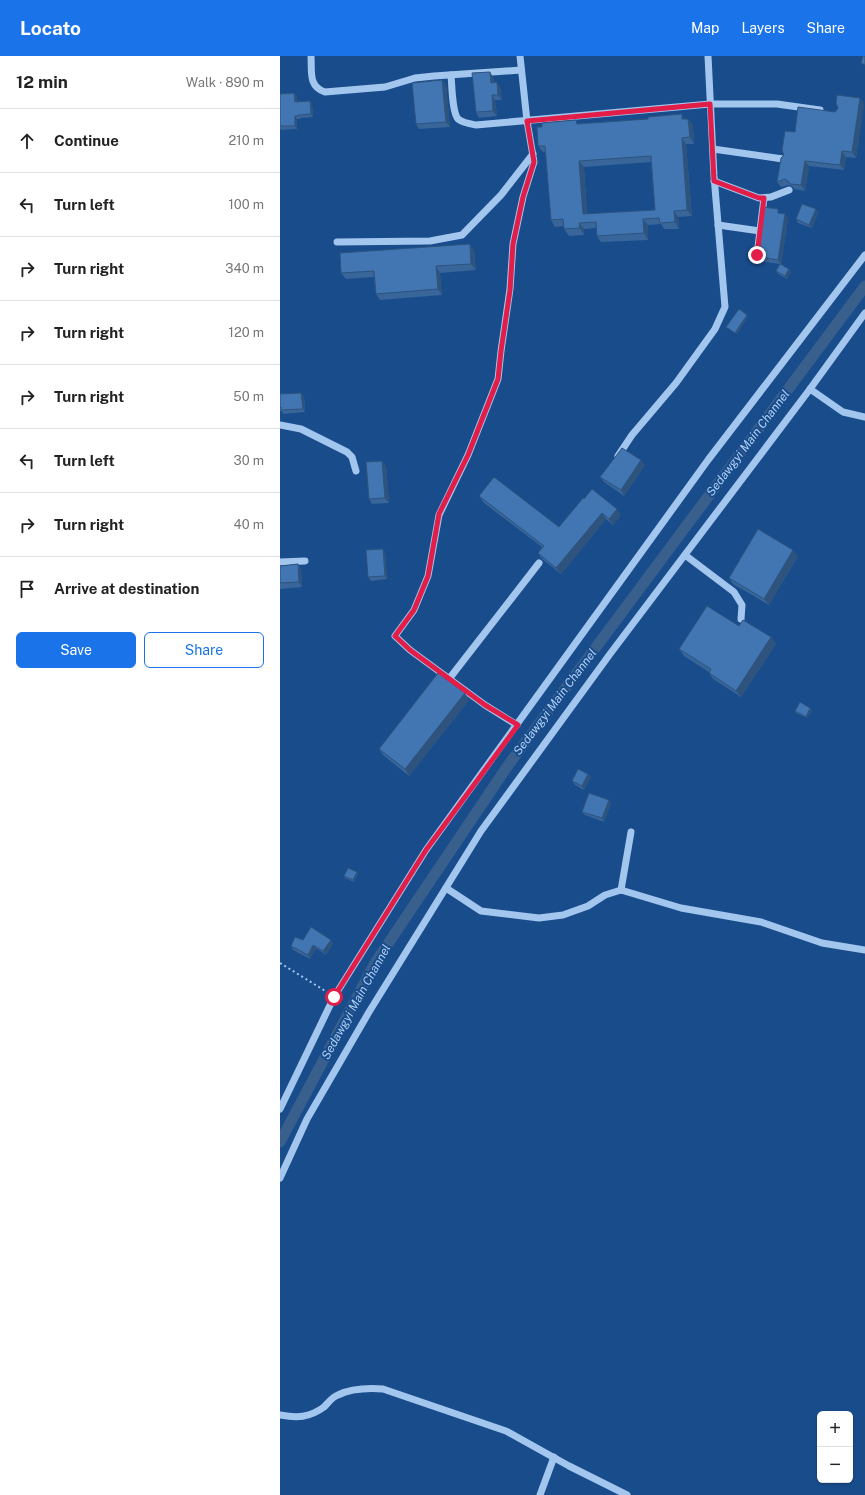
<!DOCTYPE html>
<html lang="en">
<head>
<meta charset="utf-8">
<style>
	body { margin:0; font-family:"Public Sans",sans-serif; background:#f6f6f6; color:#222 }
	.controls { position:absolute; right:12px; bottom:12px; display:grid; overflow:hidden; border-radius:6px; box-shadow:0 1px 3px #0004 }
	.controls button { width:36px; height:36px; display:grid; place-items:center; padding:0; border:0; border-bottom:1px solid #e0e0e0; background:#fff; color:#222; font:20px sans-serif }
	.stop { position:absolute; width:12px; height:12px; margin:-9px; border:3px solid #e11d48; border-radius:50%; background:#fff }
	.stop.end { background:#e11d48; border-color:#fff; box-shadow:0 1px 4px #0008 }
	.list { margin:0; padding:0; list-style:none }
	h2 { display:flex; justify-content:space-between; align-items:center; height:52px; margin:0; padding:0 16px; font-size:17px }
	h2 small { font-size:13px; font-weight:400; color:#767676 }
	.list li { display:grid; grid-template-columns:26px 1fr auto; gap:12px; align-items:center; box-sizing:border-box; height:64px; padding:0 16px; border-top:1px solid #e0e0e0 }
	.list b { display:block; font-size:15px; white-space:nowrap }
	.list em { font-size:13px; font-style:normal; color:#767676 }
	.actions { display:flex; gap:8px; padding:12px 16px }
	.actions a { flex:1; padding:9px 0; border:1px solid #1a73e8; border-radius:6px; text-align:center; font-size:14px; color:#1a73e8 }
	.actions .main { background:#1a73e8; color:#fff }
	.icon { flex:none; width:22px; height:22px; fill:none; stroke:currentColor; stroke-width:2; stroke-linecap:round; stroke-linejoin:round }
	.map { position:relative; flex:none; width:585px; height:1439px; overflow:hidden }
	header { display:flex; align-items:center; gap:24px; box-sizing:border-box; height:56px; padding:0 20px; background:#1a73e8; color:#fff }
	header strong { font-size:19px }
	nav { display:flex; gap:22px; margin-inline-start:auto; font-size:14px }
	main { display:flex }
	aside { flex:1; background:#fff }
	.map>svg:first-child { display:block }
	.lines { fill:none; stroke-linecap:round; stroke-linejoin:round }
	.canal { stroke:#395f8d; stroke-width:11 }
	.path { stroke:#a3c6ee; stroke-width:2; stroke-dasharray:2 3; stroke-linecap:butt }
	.minor { stroke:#a3c6ee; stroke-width:7 }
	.wall { fill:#38659a; fill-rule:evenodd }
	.shaded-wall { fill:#2e537d }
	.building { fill:#4176b3; stroke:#2e537d; fill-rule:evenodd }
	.route { stroke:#e11d48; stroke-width:5 }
	.labels { text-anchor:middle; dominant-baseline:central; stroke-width:4; stroke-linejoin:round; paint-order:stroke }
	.water-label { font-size:12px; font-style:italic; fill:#afd0f5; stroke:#194c8b }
</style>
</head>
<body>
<header>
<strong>Locato</strong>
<nav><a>Map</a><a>Layers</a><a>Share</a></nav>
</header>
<main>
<aside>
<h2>12 min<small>Walk · 890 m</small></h2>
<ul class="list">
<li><svg class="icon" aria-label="ahead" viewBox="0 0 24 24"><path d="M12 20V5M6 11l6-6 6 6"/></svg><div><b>Continue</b></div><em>210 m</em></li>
<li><svg class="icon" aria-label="left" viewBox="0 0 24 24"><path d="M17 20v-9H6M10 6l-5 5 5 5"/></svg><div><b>Turn left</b></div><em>100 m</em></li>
<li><svg class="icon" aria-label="right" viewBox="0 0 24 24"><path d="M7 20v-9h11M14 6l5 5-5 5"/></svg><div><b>Turn right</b></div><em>340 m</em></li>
<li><svg class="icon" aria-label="right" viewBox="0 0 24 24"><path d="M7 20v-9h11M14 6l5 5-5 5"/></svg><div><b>Turn right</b></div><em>120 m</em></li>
<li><svg class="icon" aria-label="right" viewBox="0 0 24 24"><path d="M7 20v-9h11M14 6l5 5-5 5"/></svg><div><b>Turn right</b></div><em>50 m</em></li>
<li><svg class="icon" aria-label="left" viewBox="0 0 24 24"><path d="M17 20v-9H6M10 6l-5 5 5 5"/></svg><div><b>Turn left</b></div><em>30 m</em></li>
<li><svg class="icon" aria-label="right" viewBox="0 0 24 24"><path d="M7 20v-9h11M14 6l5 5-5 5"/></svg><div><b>Turn right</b></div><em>40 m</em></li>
<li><svg class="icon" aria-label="arrive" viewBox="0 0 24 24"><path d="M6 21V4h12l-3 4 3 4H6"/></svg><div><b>Arrive at destination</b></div></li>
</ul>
<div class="actions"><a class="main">Save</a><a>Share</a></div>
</aside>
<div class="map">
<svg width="585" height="1439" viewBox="0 0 585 1439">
	<rect width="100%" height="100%" fill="#194c8b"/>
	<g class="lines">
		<polyline class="canal" points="0,1086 95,907 229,708 585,230"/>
		<polyline class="path" points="0,907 47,936"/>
		<g class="minor">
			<path d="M31,0C32,16 28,30 45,36L105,31L135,22L154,20L241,14"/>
			<path d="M171,19C172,29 172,56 178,63C183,67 190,68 196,69L430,48H497L540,54"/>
			<polyline points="433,93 503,103"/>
			<polyline points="434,125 479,142 491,141 509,134"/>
			<polyline points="438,169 480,175"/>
			<polyline points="57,186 150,185 182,179 221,139 253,98"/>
			<polyline points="477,199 484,142"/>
			<polyline points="530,333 563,356 585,361"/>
			<polyline points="0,369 21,373 67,396 72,401 76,415"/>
			<polyline points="338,400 352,379 396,327 435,273 445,251 434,120 428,0"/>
			<polyline points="405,499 454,536 462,549 461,563"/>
			<polyline points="0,506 25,505"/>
			<polyline points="169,623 259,507"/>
			<polyline points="237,669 205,649 130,594 115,580 134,554 148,520 159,459 188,399 218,323 221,295 230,233 233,188 243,141 254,106 247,65 240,0"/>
			<polyline points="166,832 201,855 259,862 283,859 308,850 325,839 341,834 401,852 481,866 542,887 585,894"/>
			<polyline points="341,834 351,776"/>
			<polyline points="0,1053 54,941 146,794 428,404 585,199"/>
			<polyline points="0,1122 27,1063 89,956 201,775 330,598 530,333 585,257"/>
			<path d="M0,1359C17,1362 29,1362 44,1351C48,1347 52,1341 58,1339C72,1332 88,1332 103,1333L226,1375L289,1410L347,1439"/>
			<polyline points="260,1439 274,1401"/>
		</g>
	</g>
	<g class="wall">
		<polygon points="213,21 214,26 220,31 222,44 215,44 217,60 199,62 196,56"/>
		<polygon points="162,24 166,29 170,71 139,73 136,68"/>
		<polygon points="14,37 17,40 17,46 30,45 32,48 33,61 20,62 20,63 17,63 17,73 1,74 0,72 0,38"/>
		<polygon points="580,42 584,48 576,102 566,101 564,114 529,110 525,135 514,133 512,130 509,129 501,131 497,126 504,99 515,76 555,56"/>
		<path d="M408,63L413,69L414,88H406L412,160L398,161L399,173H384L381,168L368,169V184L321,186L317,180L316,172L304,173V179L289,180L284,173V170L275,171L271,164L266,96H263L258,90L299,68ZM371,106L375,154L307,158L304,111Z"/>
		<polygon points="538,157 532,172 518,167 516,163"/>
		<polygon points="501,158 505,158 508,163 501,208 509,213 511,216 507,223 498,218 496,215 500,208 479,205 476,200"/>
		<polygon points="194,194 196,214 160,217 162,239 100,244 96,238 94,221 66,223 61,217"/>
		<polygon points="467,259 468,260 457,278 447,272 446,271"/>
		<polygon points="21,337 24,340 25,356 3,358 2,355 0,355 0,338"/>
		<polygon points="102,405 106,410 109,447 92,448 89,443"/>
		<polygon points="365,409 344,440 324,426 320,421"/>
		<polygon points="199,440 279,471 304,443 341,459 333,469 326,463 281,518 262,503 258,497 262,491 204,447"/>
		<polygon points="103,493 105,497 107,523 91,525 88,521"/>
		<polygon points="518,500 489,549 453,528 449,522"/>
		<polygon points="18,508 21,513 22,531 0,533 0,510"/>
		<polygon points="459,570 491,581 496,588 461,641 433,623 429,617 429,616 404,600 399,593"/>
		<polygon points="189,644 129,720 103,699 99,693"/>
		<polygon points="530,652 532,654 527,662 516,657 515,655"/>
		<polygon points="308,718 311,721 304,734 295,729 292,725"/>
		<polygon points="329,744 331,747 324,766 305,759 302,756"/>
		<polygon points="77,816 78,818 74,826 65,822 64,820"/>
		<polygon points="23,884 53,887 46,899 36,892 30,903 13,894 11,890"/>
	</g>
	<g class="shaded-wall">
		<polygon points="210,16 213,21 214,32 211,27"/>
		<polygon points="162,24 166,29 170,71 166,66"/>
		<polygon points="217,26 220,31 222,44 218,39"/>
		<polygon points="14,37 17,40 17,49 15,46"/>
		<polygon points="212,39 215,44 217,60 213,55"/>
		<polygon points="580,42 584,48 576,102 572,96"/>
		<polygon points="30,45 32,48 33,61 31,58"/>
		<polygon points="402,58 406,65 402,63"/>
		<polygon points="15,60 17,63 17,73 15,70"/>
		<polygon points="408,63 413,69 414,88 410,81"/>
		<polygon points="402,82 406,88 412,160 407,154"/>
		<polygon points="562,95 566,101 564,114 560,109"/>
		<polygon points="299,105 304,111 307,164 303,158"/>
		<polygon points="525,105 529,110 525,135 521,129"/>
		<polygon points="536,153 538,157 532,172 529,169"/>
		<polygon points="394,155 398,161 399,173 395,166"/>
		<polygon points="505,158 508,163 501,208 498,204"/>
		<polygon points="363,163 368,169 368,184 364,177"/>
		<polygon points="299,167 304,173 304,179 300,172"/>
		<polygon points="190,188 194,194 196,214 191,208"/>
		<polygon points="156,210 160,217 162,239 158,233"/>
		<polygon points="509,213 511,216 507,223 505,220"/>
		<polygon points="467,259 468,260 457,278 455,277"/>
		<polygon points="21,337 24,340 25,356 23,353"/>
		<polygon points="361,404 365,409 344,440 341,434"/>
		<polygon points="102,405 106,410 109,447 105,442"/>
		<polygon points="337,453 341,459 333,469 329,463"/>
		<polygon points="322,457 326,463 281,518 276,512"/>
		<polygon points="103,493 105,497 107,523 105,520"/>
		<polygon points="513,494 518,500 489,549 484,543"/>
		<polygon points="18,508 21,513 22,531 19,526"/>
		<polygon points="491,581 496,588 461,641 456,635"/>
		<polygon points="185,637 189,644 129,720 125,713"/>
		<polygon points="530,652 532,654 527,662 526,661"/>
		<polygon points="308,718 311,721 304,734 302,730"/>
		<polygon points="329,744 331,747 324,766 322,762"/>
		<polygon points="77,816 78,818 74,826 73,824"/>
		<polygon points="51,884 53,887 46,899 43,895"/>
		<polygon points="33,889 36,892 30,903 28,899"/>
	</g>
	<g class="building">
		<polygon points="583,0 585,0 585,9 581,7"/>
		<polygon points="210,16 211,27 217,26 218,39 212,39 213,55 196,56 192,17"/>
		<polygon points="162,24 166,66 136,68 132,27"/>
		<polygon points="14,37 15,46 30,45 31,58 18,59 18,60 15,60 15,70 0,70 0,38"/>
		<polygon points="557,39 580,42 572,96 562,95 560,109 525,105 521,129 510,128 508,125 505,123 497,126 501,102 504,99 502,94 505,75 515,76 518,51 555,56 558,52 556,47"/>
		<path d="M402,58V63H408L410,81L402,82L407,154L394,155L395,166L380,167L379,162L363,163L364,177L317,180L316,166L299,167L300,172L284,173L283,163L271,164L265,90H258L257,71H262V67L296,64L297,68L368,63V61ZM371,100L375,154L303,158L299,105Z"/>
		<polygon points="522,148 536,153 529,169 516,163"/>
		<polygon points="484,151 498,153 498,157 505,158 498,204 476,200 479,195"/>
		<polygon points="190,188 191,208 156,210 158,233 96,238 94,215 61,217 60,197"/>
		<polygon points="500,208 509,213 505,220 496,215"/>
		<polygon points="459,253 467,259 455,277 446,271"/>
		<polygon points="21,337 23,353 1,354 1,351 0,352 0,338"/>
		<polygon points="342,392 361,404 341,434 320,421"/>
		<polygon points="102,405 105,442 89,443 86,406"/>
		<polygon points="214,421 279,471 303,442 304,443 312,433 337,453 329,463 322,457 276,512 258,497 264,490 199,440"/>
		<polygon points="478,473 513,494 484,543 449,522"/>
		<polygon points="103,493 105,520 88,521 86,494"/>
		<polygon points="18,508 19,526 0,527 0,510"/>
		<polygon points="427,550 459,570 463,564 491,581 456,635 429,617 431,613 399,593"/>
		<polygon points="158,617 185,637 125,713 99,693"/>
		<polygon points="520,646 530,652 526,661 515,655"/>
		<polygon points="298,713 308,718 302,730 292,725"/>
		<polygon points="309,737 329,744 322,762 302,756"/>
		<polygon points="68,812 77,816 73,824 64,820"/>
		<polygon points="31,871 51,884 43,895 33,889 28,899 11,890 15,881 23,884"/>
	</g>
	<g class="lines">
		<polyline class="route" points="54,941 146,794 238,669 205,649 130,594 115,580 134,554 148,520 159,458 188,399 218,323 221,295 230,234 233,188 243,141 254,106 247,65 430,48 434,125 479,142 484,142 477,199"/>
	</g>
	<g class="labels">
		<g class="water-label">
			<text transform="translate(468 387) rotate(-53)">Sedawgyi Main Channel</text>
			<text transform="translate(275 646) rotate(-53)">Sedawgyi Main Channel</text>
			<text transform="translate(76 946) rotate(-61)">Sedawgyi Main Channel</text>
		</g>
	</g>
</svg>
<div class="controls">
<button>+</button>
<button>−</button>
</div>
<div class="stop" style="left:54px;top:941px"></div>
<div class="stop end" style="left:477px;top:199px"></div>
</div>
</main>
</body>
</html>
